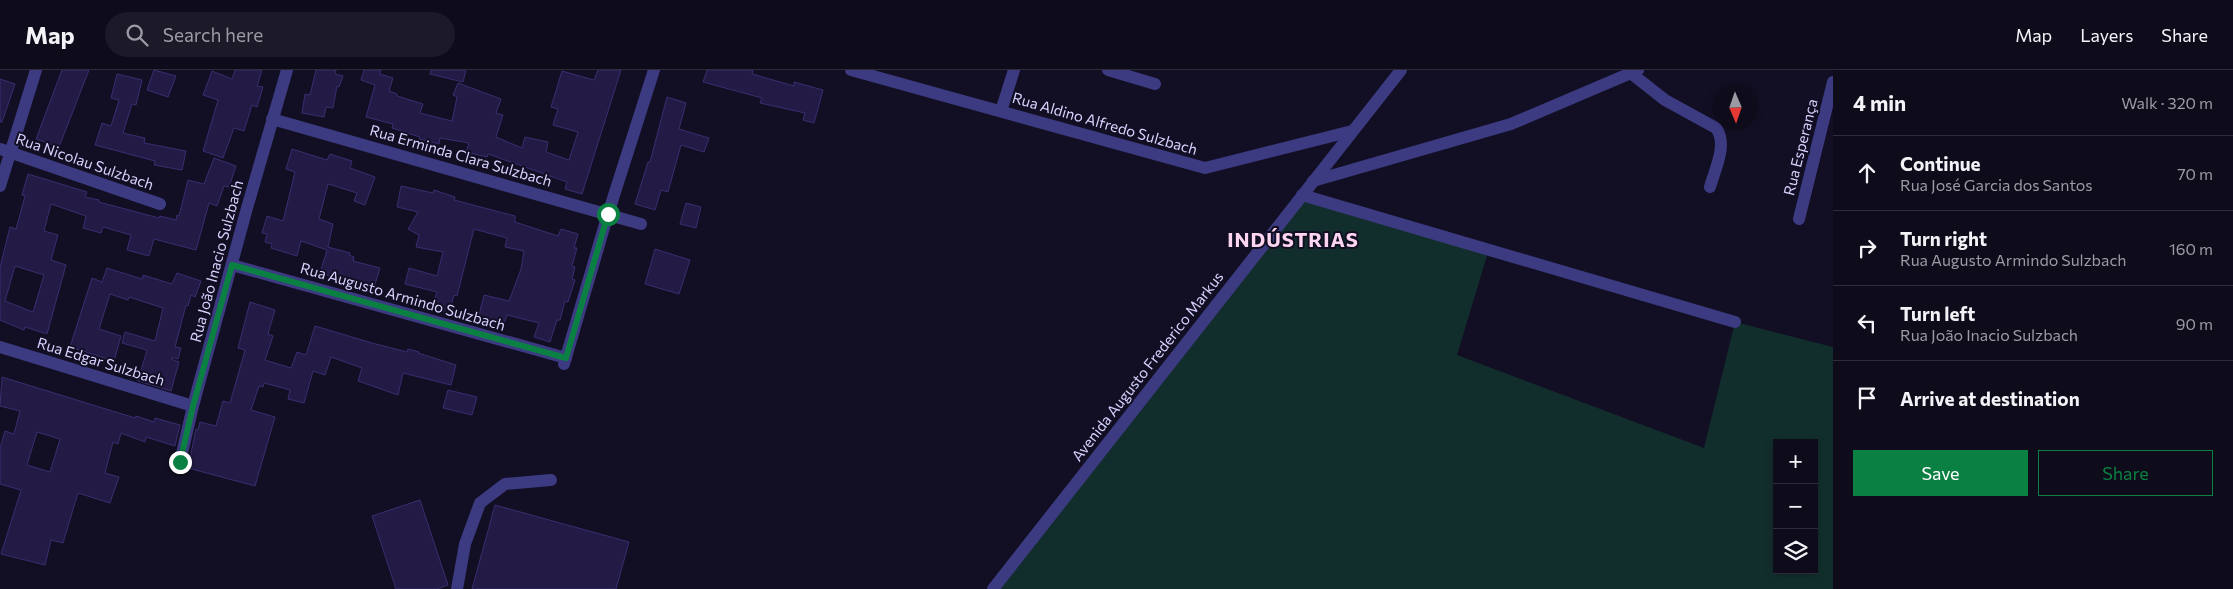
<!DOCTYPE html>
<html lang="en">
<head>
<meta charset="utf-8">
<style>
	body { margin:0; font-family:Commissioner,sans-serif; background:#1c1928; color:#f1f3f6 }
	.controls { position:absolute; right:15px; bottom:15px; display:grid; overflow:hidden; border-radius:0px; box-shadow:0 2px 8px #0003 }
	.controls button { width:45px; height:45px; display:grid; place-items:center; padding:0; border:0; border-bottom:1px solid #2e2b3a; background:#0e0b1b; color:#f1f3f6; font:25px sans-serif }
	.compass { position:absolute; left:1713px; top:15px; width:45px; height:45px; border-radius:50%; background:#0e0b1b; box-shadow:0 2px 8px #0003; rotate:178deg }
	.stop { position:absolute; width:15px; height:15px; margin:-11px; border:4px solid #0b8043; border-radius:50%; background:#fff }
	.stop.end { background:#0b8043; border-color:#fff; box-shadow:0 1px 5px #0008 }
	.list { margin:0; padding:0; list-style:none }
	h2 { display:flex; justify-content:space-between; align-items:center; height:65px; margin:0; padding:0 20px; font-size:21px }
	h2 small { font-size:16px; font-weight:400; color:#9b9ba3 }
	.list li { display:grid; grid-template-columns:32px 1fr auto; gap:15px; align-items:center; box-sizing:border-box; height:75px; padding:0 20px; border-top:1px solid #2e2b3a }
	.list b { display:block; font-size:19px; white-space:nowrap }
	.list p { margin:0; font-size:16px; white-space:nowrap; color:#9b9ba3 }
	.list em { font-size:16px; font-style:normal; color:#9b9ba3 }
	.actions { display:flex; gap:10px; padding:15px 20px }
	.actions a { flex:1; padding:11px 0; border:1px solid #0b8043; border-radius:0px; text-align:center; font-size:18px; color:#0b8043 }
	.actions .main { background:#0b8043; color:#fff }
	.icon { flex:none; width:28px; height:28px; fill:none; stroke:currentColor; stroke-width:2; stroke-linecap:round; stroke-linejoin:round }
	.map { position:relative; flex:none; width:1833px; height:519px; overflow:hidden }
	header { display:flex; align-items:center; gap:30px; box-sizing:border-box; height:70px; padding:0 25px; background:#0e0b1b; border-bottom:1px solid #2e2b3a }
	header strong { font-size:24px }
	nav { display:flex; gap:28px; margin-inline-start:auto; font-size:18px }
	.search { width:350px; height:45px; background:#1c1928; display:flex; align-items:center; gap:12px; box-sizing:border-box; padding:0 18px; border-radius:28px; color:#9b9ba3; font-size:19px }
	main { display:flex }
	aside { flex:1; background:#0e0b1b }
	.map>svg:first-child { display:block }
	.green { fill:#122e2c; fill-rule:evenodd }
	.building { fill:#231b45; stroke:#392e70; fill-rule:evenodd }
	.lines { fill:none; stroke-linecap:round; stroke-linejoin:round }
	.minor { stroke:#3c3b82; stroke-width:12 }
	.route { stroke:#0b8043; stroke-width:6 }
	.labels { text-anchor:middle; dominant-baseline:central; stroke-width:4; stroke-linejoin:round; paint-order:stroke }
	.street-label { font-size:15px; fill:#d7d3fe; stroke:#120f24 }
	.district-label { font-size:20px; font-weight:bold; letter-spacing:1px; fill:#fed5f0; stroke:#120f24 }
</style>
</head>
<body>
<header>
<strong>Map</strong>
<div class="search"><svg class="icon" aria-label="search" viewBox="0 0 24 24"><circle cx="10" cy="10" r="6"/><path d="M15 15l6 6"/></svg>Search here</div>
<nav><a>Map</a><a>Layers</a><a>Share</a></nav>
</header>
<main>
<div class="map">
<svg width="1833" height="519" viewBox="0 0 1833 519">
	<rect width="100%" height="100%" fill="#120f24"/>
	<path class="green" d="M1302,125L1489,179L1457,285L1704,378L1735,252L1833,277V519H993ZM1777,373H1814V500H1777Z"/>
	<g class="building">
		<polygon points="62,0 89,0 59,77 36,69"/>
		<polygon points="154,0 176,6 168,27 147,20"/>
		<polygon points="235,0 262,0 257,16 263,17 257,37 252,35 244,61 234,58 223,88 203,81 218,30 203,25 212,1 232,9"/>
		<polygon points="316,0 336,0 335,4 343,6 339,17 337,16 333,38 326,37 324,47 302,43 305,24 310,25"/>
		<polygon points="364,0 381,0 380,4 393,8 389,21 397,24 397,26 423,34 420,43 452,51 457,27 453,25 458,13 501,29 496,43 503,45 496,67 522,78 525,67 548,72 546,82 569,90 578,62 553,55 558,39 551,37 562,1 594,10 598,0 621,0 582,124 565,119 567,112 488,84 487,87 466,82 469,73 440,68 439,74 419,69 420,67 392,58 393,54 366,47 375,15 361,10"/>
		<polygon points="431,0 466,0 463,12 430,4"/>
		<polygon points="707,0 753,0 752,4 794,16 794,12 823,20 814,53 803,50 805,43 760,33 762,28 703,12"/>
		<polygon points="117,4 142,10 136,35 132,34 123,63 145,68 144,73 186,81 182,100 154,95 155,91 95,75 102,53 111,56 119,30 111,28"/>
		<polygon points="0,9 15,14 2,52 0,52"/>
		<polygon points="667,27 686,33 679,59 709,68 704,82 681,75 668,122 661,120 655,140 635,134 648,92 650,92"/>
		<polygon points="292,79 327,90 330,84 352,91 350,98 375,107 365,135 354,131 357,123 328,114 319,149 333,154 328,177 350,183 349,185 354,187 353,191 380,198 372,224 346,216 347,211 320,203 327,180 301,171 297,186 271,178 272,174 265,172 267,164 262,163 267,146 283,151 295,102 286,99"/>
		<path d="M214,88L236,96L229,117L224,116L217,136L209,133L196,180L154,169L149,186L127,180L131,165L103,157L101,163L83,158L86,146L51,134L44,161L58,165L51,190L66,195L47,264L25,257L24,260L0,250V197L10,157L16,159L25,126L22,125L28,104L87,122L85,127L99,130V132L159,148L160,146L176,150L177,145L179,146L188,110L204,114ZM15,196L44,205L33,242L5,231Z"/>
		<polygon points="401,116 433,123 434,120 455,127 454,130 515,146 515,152 558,166 561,159 578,164 574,178 577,178 572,196 575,197 572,209 575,210 568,232 565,231 560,250 557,250 550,272 534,267 539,253 507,245 502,260 477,253 484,225 509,231 521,199 524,181 505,177 507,168 474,159 457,226 454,225 449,243 432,238 437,222 405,214 409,198 437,206 443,182 416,177 419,165 408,159 418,142 397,137"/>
		<polygon points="686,133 701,137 696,158 680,154"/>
		<polygon points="655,179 690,190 679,224 645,214"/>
		<polygon points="107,198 142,209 143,205 172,214 177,203 201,211 195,227 191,225 188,236 186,235 175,277 181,278 178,289 172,287 171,289 179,292 171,321 138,311 147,280 122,273 125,262 155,271 163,238 129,227 128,230 110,224 99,259 121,266 114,291 70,277 92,208 102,212"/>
		<polygon points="250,232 275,240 268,264 273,266 265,290 291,298 297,282 306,285 315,256 372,273 407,282 408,279 419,282 418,283 456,295 451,315 403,303 398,325 358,311 362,298 331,287 325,305 313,301 304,333 288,329 290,320 264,313 263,317 259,316 251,340 275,347 255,416 188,398 196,359 198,360 200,352 216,356 223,331 230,333 245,280 238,278"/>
		<path d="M2,307L135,348L136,346L154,352L155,348L180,355L175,376L146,367L145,372L121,363L118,374L113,372L105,403L119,407L110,433L78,423L63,473L51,470L45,495L1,484L21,420L0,414V378L5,361L14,364L20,341L0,336ZM37,362L60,369L50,402L27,395Z"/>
		<polygon points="448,320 477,327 472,345 443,338"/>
		<polygon points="420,430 448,515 437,519 396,519 372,446"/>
		<polygon points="495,435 629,472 616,519 472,519"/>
	</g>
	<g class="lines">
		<g class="minor">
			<polyline points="851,0 1205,98 1352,61"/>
			<polyline points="1108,0 1155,14"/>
			<path d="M1632,4L1665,30L1716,58C1728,74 1715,99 1710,117"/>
			<polyline points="1001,41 1014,0"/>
			<polyline points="272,49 641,154"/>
			<polyline points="0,79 160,134"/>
			<polyline points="1313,111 1511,54 1638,0"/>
			<polyline points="0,116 36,0"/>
			<polyline points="1302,125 1735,252"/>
			<polyline points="1799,149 1833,12"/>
			<polyline points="232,195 566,288"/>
			<polyline points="0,277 193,336"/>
			<polyline points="564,294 608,144 654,0"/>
			<polyline points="180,392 193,336 247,138 287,0"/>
			<polyline points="457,519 465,474 480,433 505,414 551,410"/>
			<polyline points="993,519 1401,0"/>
		</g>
	</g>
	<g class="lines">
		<polyline class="route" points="180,392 193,336 232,195 566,288 608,144"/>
	</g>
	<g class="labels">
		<g class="street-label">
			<text transform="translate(1105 53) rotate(16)">Rua Aldino Alfredo Sulzbach</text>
			<text transform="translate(1800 77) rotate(-76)">Rua Esperança</text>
			<text transform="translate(461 85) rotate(16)">Rua Erminda Clara Sulzbach</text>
			<text transform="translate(85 91) rotate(19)">Rua Nicolau Sulzbach</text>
			<text transform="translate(216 191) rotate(-75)">Rua João Inacio Sulzbach</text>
			<text transform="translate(403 226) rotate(16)">Rua Augusto Armindo Sulzbach</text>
			<text transform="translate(101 291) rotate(17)">Rua Edgar Sulzbach</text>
			<text transform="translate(1147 296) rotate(-52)">Avenida Augusto Frederico Markus</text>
		</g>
		<g class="district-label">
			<text x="1293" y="169">INDÚSTRIAS</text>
		</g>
	</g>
</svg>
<div class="controls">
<button>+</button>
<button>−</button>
<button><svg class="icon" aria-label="layers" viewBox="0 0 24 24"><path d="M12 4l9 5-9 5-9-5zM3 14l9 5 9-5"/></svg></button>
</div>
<svg class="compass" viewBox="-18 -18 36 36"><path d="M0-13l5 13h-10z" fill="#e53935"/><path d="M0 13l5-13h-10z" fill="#9b9ba3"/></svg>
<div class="stop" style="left:608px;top:144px"></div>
<div class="stop end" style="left:180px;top:392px"></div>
</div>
<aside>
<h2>4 min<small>Walk · 320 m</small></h2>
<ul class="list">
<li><svg class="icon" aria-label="ahead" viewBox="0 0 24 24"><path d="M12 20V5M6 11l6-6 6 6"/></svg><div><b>Continue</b><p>Rua José Garcia dos Santos</p></div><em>70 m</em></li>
<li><svg class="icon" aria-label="right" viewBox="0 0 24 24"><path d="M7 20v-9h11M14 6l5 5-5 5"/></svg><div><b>Turn right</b><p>Rua Augusto Armindo Sulzbach</p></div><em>160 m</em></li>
<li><svg class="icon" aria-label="left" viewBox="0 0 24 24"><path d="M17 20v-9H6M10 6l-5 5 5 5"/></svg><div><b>Turn left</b><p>Rua João Inacio Sulzbach</p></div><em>90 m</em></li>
<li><svg class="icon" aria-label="arrive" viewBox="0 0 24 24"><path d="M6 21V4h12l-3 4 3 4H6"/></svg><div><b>Arrive at destination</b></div></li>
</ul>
<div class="actions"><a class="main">Save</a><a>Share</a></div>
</aside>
</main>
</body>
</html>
